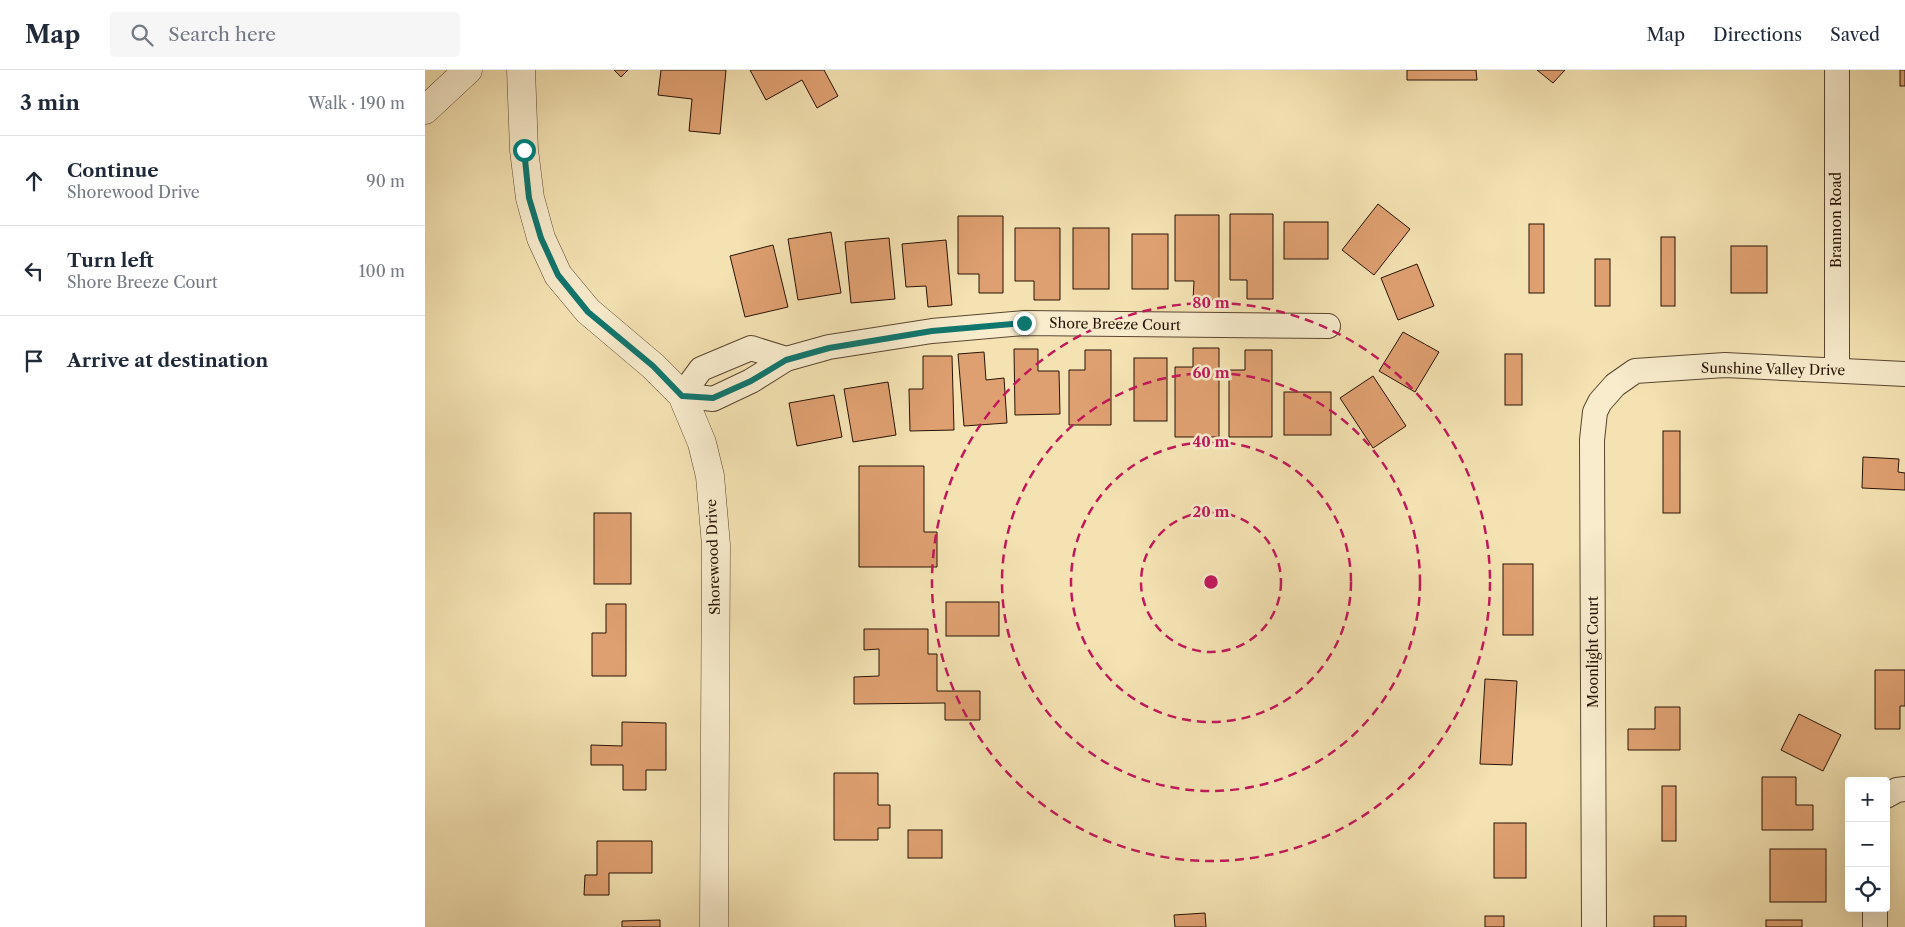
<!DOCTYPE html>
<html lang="en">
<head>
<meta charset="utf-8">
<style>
	body { margin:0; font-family:"Libre Caslon Text",serif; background:#f6f6f7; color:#1f2937 }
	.controls { position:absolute; right:15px; bottom:15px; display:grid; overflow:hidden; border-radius:5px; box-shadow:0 5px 20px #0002 }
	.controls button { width:45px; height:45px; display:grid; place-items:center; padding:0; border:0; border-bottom:1px solid #e0e1e3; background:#fff; color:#1f2937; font:25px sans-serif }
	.stop { position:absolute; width:15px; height:15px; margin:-11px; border:4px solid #0f766e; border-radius:50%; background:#fff }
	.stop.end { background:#0f766e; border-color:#fff; box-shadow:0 1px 5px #0008 }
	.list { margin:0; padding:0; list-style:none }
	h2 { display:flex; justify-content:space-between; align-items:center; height:65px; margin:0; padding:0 20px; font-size:21px }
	h2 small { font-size:16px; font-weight:400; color:#747a83 }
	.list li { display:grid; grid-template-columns:32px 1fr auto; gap:15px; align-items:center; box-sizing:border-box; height:90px; padding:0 20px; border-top:1px solid #e0e1e3 }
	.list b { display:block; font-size:19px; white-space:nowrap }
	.list p { margin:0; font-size:16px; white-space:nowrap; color:#747a83 }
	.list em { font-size:16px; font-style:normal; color:#747a83 }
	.icon { flex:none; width:28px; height:28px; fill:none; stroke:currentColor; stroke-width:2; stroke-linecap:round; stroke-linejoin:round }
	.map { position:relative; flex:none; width:1480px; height:857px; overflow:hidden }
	header { display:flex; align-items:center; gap:30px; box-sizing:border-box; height:70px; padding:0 25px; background:#fff; border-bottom:1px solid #e0e1e3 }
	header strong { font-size:24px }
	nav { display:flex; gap:28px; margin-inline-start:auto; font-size:18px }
	.search { width:350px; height:45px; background:#f6f6f7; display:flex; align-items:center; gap:12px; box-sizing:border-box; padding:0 18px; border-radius:5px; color:#747a83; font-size:19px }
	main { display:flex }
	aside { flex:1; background:#fff }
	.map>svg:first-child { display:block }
	.building { fill:#dfa071; stroke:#271204 }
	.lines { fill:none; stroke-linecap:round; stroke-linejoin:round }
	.minor-casing { stroke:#5a4630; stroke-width:26 }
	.tertiary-casing { stroke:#5a4630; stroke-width:29 }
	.minor { stroke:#f8eccd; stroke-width:24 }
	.tertiary { stroke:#f8eccd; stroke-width:28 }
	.route { stroke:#0f766e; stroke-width:6 }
	.ring { fill:none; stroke:#c2185b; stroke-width:2.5; stroke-dasharray:9 6 }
	.labels { text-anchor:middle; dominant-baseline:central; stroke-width:5; stroke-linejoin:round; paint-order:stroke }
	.street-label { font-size:14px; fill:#271204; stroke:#f8eccd }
	.centre { fill:#c2185b; stroke:#f8eccd; stroke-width:2.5 }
	.ring-label { font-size:15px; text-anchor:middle; font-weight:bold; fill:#c2185b; stroke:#f8eccd; stroke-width:5; stroke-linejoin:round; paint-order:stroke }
</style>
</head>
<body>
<header>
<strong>Map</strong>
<div class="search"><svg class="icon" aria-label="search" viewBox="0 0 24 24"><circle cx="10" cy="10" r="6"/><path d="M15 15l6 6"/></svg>Search here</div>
<nav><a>Map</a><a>Directions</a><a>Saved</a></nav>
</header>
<main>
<aside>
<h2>3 min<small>Walk · 190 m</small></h2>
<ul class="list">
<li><svg class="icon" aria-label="ahead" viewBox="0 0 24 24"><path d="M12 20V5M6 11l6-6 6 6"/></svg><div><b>Continue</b><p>Shorewood Drive</p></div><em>90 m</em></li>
<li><svg class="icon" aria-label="left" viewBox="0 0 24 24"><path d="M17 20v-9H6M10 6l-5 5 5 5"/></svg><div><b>Turn left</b><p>Shore Breeze Court</p></div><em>100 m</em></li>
<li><svg class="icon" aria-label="arrive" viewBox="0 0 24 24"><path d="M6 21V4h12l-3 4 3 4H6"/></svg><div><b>Arrive at destination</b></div></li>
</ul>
</aside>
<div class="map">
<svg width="1480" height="857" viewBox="0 0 1480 857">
	<rect width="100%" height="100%" fill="#f4e2b2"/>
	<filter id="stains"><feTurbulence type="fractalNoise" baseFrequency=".004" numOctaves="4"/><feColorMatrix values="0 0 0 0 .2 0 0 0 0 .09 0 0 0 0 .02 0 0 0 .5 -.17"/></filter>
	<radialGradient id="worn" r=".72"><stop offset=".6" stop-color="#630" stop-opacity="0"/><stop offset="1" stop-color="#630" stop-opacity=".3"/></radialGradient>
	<g class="building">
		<polygon points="189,0 203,0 196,7"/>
		<polygon points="236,0 301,0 295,64 264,61 267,29 233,25"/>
		<polygon points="325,0 399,0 413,26 392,38 377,10 341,30"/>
		<polygon points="982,0 1051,0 1052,10 982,10"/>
		<polygon points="1112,0 1140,0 1128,13"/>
		<rect x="1475" y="0" width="5" height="16"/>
		<polygon points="953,134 985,159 949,205 917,180"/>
		<polygon points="805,144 848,144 848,229 822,229 822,210 805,210"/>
		<polygon points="750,145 794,145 794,230 768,230 769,211 750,211"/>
		<polygon points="533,146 578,146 578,223 554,223 554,204 533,204"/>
		<rect x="859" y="152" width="44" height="37"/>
		<rect x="1104" y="154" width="15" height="69"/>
		<polygon points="590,158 635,158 635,230 609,230 609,211 590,211"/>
		<rect x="648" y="158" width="36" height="61"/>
		<polygon points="406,162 416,223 373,230 363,169"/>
		<rect x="707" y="164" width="36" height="55"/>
		<rect x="1236" y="167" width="14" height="69"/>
		<polygon points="464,168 470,229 426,233 420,172"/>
		<polygon points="521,170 527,235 503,237 501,216 481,217 477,174"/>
		<polygon points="348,175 363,237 320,247 305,186"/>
		<rect x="1306" y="176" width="36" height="47"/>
		<rect x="1170" y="189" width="15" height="47"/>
		<polygon points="992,194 1009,236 973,250 956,208"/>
		<polygon points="978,262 1014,282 990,322 954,301"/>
		<polygon points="768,278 794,278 794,367 750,367 750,297 768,297"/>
		<polygon points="589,279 613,279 613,301 634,301 635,344 590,345"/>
		<polygon points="660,280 686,280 686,355 644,355 644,300 660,300"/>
		<polygon points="820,280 847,280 847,367 804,367 804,300 820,300"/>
		<polygon points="559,282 561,310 579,308 582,353 539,356 533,284"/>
		<rect x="1080" y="284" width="17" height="51"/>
		<polygon points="498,286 527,286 529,360 485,361 484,319 498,319"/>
		<rect x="709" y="288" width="33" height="63"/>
		<polygon points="948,306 981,356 948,378 915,328"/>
		<polygon points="463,312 471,365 428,372 419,319"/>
		<rect x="859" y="322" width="47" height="43"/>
		<polygon points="409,325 417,367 372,376 364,333"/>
		<rect x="1238" y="361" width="17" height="82"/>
		<polygon points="1438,387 1474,389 1473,402 1480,403 1480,420 1437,418"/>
		<polygon points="434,396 499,396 499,462 512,462 512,497 434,497"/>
		<rect x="169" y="443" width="37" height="71"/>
		<rect x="1078" y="494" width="30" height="71"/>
		<rect x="521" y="532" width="53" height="34"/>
		<polygon points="181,534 201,534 201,606 167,606 167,563 181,563"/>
		<polygon points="439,559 503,559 503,584 512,584 512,621 555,621 555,650 520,650 520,633 429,634 429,607 454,606 454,579 439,580"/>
		<polygon points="1450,600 1480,600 1480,636 1475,636 1475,659 1450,659"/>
		<polygon points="1060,609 1092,611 1087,695 1055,694"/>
		<polygon points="1230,637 1255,637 1255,680 1203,680 1203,659 1230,659"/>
		<polygon points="1374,644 1416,665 1398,701 1356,680"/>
		<polygon points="197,652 241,653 241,700 221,700 221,720 198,720 198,695 166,695 166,675 197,676"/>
		<polygon points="409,703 453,703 453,735 465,735 465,758 453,758 453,770 409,770"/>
		<polygon points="1337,707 1371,707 1371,735 1388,735 1388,760 1337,760"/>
		<rect x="1237" y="716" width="14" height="55"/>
		<rect x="1069" y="753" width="32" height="55"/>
		<rect x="483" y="760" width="34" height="28"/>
		<polygon points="172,771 227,771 227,803 184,803 184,825 159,825 160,805 172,805"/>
		<rect x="1345" y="779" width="56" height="53"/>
		<polygon points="780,843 781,857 750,857 749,845"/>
		<rect x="1060" y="846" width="19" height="11"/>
		<rect x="1229" y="846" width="32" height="11"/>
		<polygon points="235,850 235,857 197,857 197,851"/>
		<rect x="1341" y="850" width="36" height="7"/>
	</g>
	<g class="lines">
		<g class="minor-casing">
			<g id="minor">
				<polyline points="1412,0 1412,300"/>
				<polyline points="257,325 288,329 326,311 361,289 404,277 507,261 599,253 903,256"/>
				<polyline points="257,325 276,299 326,278 361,289"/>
				<polyline points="1461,726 1472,720 1480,719"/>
				<polyline points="1169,857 1167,370 1170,342 1175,332 1190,315 1210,301 1300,295 1480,304"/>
				<polyline points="1450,857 1450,838"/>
			</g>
		</g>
		<g class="tertiary-casing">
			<g id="tertiary">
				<polyline points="96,0 99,80 105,128 116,168 133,205 163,241 228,296 257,325 277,373 285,406 291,475 289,857"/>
				<polyline points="0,40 43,0"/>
			</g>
		</g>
		<use href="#minor" class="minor"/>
		<use href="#tertiary" class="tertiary"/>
	</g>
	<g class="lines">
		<polyline class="route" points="99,80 104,128 116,168 133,205 163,242 228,296 257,326 288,328 326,311 361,290 404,278 507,261 599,253"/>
	</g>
	<g class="ring">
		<circle cx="786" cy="512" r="70"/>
		<circle cx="786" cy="512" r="140"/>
		<circle cx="786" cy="512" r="209"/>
		<circle cx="786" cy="512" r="279"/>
	</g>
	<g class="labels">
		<g class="street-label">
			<text transform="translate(1411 150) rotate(-90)">Brannon Road</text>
			<text transform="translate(690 254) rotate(1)">Shore Breeze Court</text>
			<text transform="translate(1348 299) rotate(1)">Sunshine Valley Drive</text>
			<text transform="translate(288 487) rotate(-92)">Shorewood Drive</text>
			<text transform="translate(1168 582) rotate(-90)">Moonlight Court</text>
		</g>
	</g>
	<circle cx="786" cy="512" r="8" class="centre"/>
	<g class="ring-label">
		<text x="786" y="238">80 m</text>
		<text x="786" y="308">60 m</text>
		<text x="786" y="377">40 m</text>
		<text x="786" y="447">20 m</text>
	</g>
	<rect width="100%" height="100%" filter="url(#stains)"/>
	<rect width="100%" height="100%" fill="url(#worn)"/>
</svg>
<div class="controls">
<button>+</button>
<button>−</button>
<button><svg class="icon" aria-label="locate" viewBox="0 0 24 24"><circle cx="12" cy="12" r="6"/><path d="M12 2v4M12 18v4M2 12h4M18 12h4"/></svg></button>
</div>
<div class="stop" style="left:99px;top:80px"></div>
<div class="stop end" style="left:599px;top:253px"></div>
</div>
</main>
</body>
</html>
